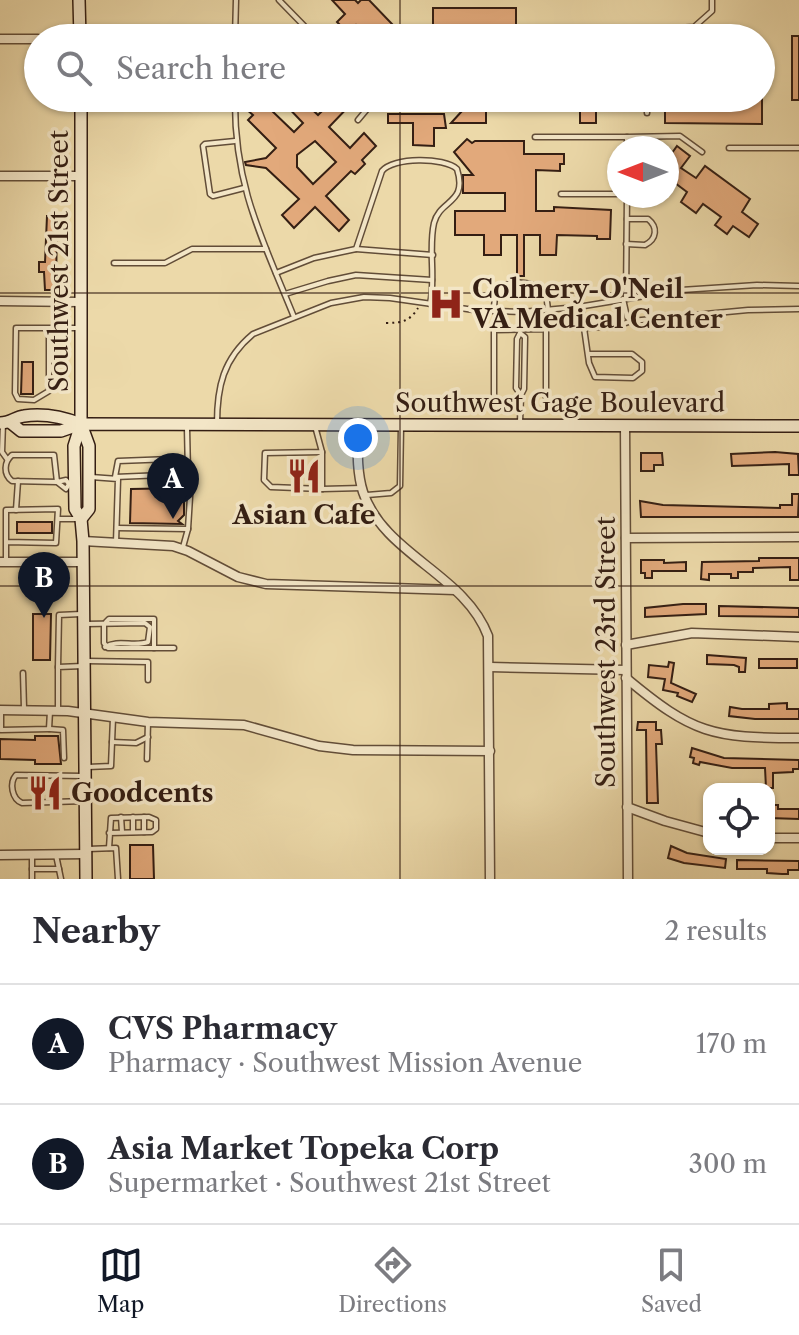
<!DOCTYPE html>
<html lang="en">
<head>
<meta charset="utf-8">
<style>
	body { margin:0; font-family:"Libre Caslon Text",serif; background:#f2f2f3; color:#2b2b33 }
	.controls { position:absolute; right:24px; bottom:24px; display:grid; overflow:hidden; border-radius:16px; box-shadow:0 2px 6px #0004 }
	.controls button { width:72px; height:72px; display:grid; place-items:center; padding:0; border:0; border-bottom:2px solid #e1e1e2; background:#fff; color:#2b2b33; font:40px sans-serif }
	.compass { position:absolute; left:607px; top:136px; width:72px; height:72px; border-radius:50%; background:#fff; box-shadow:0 2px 6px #0004; rotate:270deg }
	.you { position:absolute; left:358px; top:438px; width:28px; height:28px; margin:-20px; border:6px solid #fff; border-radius:50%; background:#1a73e8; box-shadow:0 0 0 12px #1a73e833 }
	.badge { display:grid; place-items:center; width:52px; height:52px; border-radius:50%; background:#111827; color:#fff; font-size:26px; font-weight:700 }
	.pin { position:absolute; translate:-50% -66px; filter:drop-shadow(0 2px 4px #0008) }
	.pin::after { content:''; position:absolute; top:42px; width:28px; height:24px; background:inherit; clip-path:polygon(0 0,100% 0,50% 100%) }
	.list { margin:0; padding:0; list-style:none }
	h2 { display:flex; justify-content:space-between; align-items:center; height:104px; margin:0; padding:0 32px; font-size:34px }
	h2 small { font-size:26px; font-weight:400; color:#7c7c81 }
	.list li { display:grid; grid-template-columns:52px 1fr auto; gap:24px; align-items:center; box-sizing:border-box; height:120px; padding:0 32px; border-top:2px solid #e1e1e2 }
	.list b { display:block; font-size:30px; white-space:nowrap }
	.list p { margin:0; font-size:26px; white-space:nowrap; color:#7c7c81 }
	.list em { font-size:26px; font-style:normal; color:#7c7c81 }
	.icon { flex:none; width:44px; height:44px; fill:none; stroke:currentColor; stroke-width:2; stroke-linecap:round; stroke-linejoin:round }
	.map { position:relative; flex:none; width:799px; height:879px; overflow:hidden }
	.search { position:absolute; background:#fff; box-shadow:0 2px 6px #0004; left:24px; right:24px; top:24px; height:88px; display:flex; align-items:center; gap:20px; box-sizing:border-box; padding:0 28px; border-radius:44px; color:#7c7c81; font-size:30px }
	.sheet { height:344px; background:#fff }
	nav { display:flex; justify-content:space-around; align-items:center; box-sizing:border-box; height:112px; border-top:2px solid #e1e1e2; background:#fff; font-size:22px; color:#7c7c81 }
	nav a { display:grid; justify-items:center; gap:4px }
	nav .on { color:#111827 }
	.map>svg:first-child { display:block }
	.building { fill:#e2a97b; stroke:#341e13; stroke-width:2; fill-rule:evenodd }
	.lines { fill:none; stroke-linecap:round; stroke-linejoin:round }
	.service-casing { stroke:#624d38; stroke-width:7 }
	.minor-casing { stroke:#624d38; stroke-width:11 }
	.secondary-casing { stroke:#341e13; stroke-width:14 }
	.path { stroke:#341e13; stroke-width:2; stroke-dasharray:2 4; stroke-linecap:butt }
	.service { stroke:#f3e6c7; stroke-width:4 }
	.minor { stroke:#f3e6c7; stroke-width:8 }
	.secondary { stroke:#f3e6c7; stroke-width:11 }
	.grid { fill:none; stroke:#341e13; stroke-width:2; stroke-opacity:0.55 }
	.labels { text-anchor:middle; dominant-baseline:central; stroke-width:7; stroke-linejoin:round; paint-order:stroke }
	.street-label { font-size:26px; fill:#341e13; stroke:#f3e6c7 }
	.poi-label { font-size:26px; font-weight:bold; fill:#341e13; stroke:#f3e6c7; text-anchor:start }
</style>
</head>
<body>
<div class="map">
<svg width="799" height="879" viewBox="0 0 799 879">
	<rect width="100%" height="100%" fill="#ecd9a9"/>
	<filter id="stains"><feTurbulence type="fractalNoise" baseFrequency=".0025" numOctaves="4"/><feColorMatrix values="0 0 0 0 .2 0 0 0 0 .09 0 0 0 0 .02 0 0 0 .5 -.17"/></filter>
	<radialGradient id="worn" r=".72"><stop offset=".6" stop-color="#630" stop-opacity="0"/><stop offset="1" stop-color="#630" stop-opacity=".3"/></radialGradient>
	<g class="building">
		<polygon points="332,0 355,0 358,3 361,0 369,0 392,24 389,27 392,29 388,33 392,38 369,38 356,25 348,33 337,22 345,14"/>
		<polygon points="433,8 516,8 516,26 484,25 484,38 451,38 451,33 433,33"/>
		<rect x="792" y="36" width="7" height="64"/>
		<path d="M258,98H300L318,115L335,98H347L352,103L329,127L350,148L364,133L376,146L362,160L365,164L355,174L351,171L326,196L349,220L339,231L315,207L294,228L282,215L299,199L266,168L246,165L245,162L266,158L276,148L248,120L253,115L246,109ZM280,99L303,123L294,132L270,109ZM315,141L336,162L313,184L297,167V155Z"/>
		<polygon points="462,98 486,98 486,123 451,123 462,111"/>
		<rect x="580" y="98" width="16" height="25"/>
		<polygon points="665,98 762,98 762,124 665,123"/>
		<polygon points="388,114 444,114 446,128 434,128 434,146 413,145 413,123 388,123"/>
		<polygon points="467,139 472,143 475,141 524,141 524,154 564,154 564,164 560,164 560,171 536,170 536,211 554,211 554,207 611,210 610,239 597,239 597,236 557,235 556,255 540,255 540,235 524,235 524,276 517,276 517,235 501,235 501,255 484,255 484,235 455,235 455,211 505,211 505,193 463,193 463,175 473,175 454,152"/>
		<polygon points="677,146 690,156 681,168 696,178 705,166 750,199 742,212 758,224 749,237 733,226 727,234 715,225 721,217 703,204 696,213 681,202 687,192 667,177 667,160"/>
		<polygon points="47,216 56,216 57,219 56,290 45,290 44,272 39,272 39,262 45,262"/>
		<polygon points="22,362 33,362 33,394 21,394"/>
		<polygon points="775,452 798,454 799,475 789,475 789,464 732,466 731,454"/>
		<polygon points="641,453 662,453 663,465 654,465 654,471 641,471"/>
		<polygon points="184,488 184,515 178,521 182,524 130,523 131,489"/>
		<polygon points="792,494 799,494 798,517 641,517 640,501 663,505 780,508 780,505 792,505"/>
		<rect x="17" y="522" width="35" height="11"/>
		<polygon points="759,558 799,558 799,580 790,580 790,567 753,568 753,572 738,572 738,578 731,578 731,574 709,574 709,580 701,579 702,562 759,561"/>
		<polygon points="641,560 664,560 664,563 686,562 686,571 652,571 652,578 645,578 645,573 641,573"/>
		<polygon points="683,604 706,604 706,614 645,617 645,608"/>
		<polygon points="719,606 799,608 799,617 719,616"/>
		<polygon points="33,614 51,614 50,660 33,660"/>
		<polygon points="707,655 746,658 745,672 739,672 739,667 734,665 707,664"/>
		<rect x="759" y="659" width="38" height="9"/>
		<polygon points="669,662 674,663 671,683 696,694 692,702 677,696 678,693 663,690 665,679 648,677 649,665 668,667"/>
		<polygon points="787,703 787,709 799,709 799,719 755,719 729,716 730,707 742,709 769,709 769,704"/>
		<polygon points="638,722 656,722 656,730 661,730 662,744 656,744 658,803 647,803 646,730 637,730"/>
		<polygon points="35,736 58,736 61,764 35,764 35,760 0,759 0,739 35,740"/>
		<polygon points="692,748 724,758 799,760 799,769 793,769 793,772 773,773 773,788 766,788 765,768 732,768 700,762 699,765 693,763 694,758 690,757"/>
		<polygon points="769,805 778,805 778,809 799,809 799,819 769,818"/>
		<polygon points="130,845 153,845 154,879 130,879"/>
		<polygon points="671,846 687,853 726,859 725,868 684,863 668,858"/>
		<polygon points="737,860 799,861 799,870 788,870 788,874 782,874 767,873 767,869 737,869"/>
	</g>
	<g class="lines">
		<g class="service-casing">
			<g id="service">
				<polyline points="279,0 316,38"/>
				<polyline points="235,38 236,0"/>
				<polyline points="638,38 660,29 694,27 712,11 712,0"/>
				<path d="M235,98C234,186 262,238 294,317"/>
				<polyline points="647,113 647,98"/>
				<polyline points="358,120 368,108 370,98"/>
				<polyline points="535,137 627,137"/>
				<polyline points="235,141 205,144 203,146 210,194 213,196 244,188"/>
				<polyline points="627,148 627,137 680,136 702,152"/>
				<polyline points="729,148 799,148"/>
				<polyline points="561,194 619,194"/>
				<path d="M626,244L645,245C657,239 658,227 648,219H627"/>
				<polyline points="356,249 433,255"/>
				<polyline points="114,263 165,263 192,249 266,249"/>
				<path d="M276,273L314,258L356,249L382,171C393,157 444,157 457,169C468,204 440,199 434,223C428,249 436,278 430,304"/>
				<polyline points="285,294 328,281 356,275 432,280"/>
				<polyline points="623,299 627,317 631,321 748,310 799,309"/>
				<polyline points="626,299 627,196"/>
				<polyline points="581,307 589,363 595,377 633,378 642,371 642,362 632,354 588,354"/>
				<path d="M494,311C494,305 494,298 497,293C506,278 533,280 543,292C548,297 547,304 548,310"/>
				<polyline points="520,312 520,330"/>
				<polyline points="49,328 49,391 34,400 18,399 15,393 16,328 78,328"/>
				<polyline points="584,328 618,326 631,321"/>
				<polyline points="494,406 494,330 546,329 546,404"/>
				<polyline points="520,422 521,395 524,389 525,337 520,333 517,339 516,388 521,395"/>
				<polyline points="3,423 2,452 7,459"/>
				<path d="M217,424C217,387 223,359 253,334L331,303L364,297L390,298L474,310L522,312L578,307L681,290L757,285L799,286"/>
				<polyline points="315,426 322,452 265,453 264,480 271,487 322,489"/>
				<polyline points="322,452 322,489 362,488"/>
				<polyline points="172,474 172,459 118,461 115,477 188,474"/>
				<polyline points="91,477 118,479 116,543"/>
				<path d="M69,484L66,489L57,482L12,481C3,474 4,462 12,455H54L57,482L66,480L69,484H72"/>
				<polyline points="367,495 391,493 400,486 401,427"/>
				<polyline points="16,510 18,481"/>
				<polyline points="58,519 80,519"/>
				<polyline points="117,528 188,529 191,481 188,474 187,428"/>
				<polyline points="183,547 188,529"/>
				<polyline points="6,562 6,510 58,509 56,543 6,542"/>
				<polyline points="106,622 109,619 154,619 154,648"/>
				<path d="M86,624L145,623L150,627L148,642C134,647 118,639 105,647"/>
				<polyline points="104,624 104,643 108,648 174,648"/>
				<polyline points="87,661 148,662 148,680"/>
				<polyline points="58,667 59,615 81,614"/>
				<polyline points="23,673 24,708"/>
				<polyline points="58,709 58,667 83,666"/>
				<polyline points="1,710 1,730 49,729 50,711"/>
				<polyline points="50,729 63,730 64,758"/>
				<polyline points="112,742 136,743 148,737"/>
				<polyline points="147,759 148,722"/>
				<polyline points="88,767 111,766 113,718"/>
				<path d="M83,776L16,775C9,783 12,799 22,803L85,801"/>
				<polyline points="121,817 122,832"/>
				<polyline points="133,817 133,832"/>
				<polyline points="144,817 144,832"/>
				<polyline points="109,833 152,832 156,829 156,820 149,817 111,818 109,848"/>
				<polyline points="88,849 116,848 118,879"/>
				<polyline points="56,855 61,879"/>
				<polyline points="32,869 59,869"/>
				<polyline points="32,879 32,855"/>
			</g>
		</g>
		<g class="minor-casing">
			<g id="minor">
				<polyline points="0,39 38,39"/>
				<polyline points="0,176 82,176"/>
				<polyline points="0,301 80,302"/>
				<path d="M358,424C358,446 356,470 363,492C384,555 465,574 488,636L490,879"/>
				<polyline points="625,425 628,879"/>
				<polyline points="626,538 799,537"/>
				<polyline points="83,541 173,546 188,551 238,577 266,584 455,590"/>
				<polyline points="0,562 83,562"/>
				<polyline points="626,645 692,633 799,637"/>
				<polyline points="490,667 626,670"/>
				<path d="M626,678C693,734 712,738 799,738"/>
				<polyline points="0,710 68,711 148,722 244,725 319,746 353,750 490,751"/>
				<polyline points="627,807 665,821 709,833"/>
				<polyline points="769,838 799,838"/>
				<polyline points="0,855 86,854"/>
			</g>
		</g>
		<g class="secondary-casing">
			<g id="secondary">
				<polyline points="79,0 80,38"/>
				<path d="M0,423C11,423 15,417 24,416C44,413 63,417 81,424"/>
				<polyline points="11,423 21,431 61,431 81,424 799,426"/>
				<polyline points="81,424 74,446 75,509 81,519 83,541 86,879"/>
				<polyline points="81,519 89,509 89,446 81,424 81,98"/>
			</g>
		</g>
		<path class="path" d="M386,323C402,323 410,321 418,308"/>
		<use href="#service" class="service"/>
		<use href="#minor" class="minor"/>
		<use href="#secondary" class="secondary"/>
	</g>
	<path class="grid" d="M400,0V38M400,98V879M0,293H799M0,586H799"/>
	<defs>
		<g id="hospital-bare" transform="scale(2.76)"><path d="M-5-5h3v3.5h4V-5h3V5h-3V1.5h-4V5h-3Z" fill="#8f2418" stroke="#f3e6c7" stroke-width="2.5" paint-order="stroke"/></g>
		<g id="restaurant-bare" transform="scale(2.76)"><path d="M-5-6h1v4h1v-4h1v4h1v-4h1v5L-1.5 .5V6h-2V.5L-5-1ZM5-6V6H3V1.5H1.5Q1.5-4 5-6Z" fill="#8f2418" stroke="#f3e6c7" stroke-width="2.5" paint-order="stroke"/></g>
	</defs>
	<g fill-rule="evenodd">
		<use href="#hospital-bare" x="446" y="304"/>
		<use href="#restaurant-bare" x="304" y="476"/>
		<use href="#restaurant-bare" x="45" y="793"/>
	</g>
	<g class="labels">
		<g class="street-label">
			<text transform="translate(59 261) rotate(-90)">Southwest 21st Street</text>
			<text x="560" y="403">Southwest Gage Boulevard</text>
			<text transform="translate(606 652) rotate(-90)">Southwest 23rd Street</text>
		</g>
		<g class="poi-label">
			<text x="472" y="289">Colmery-O'Neil<tspan x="472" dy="30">VA Medical Center</tspan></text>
			<text x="304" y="515" text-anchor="middle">Asian Cafe</text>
			<text x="71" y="793">Goodcents</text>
		</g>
	</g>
	<rect width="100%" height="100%" filter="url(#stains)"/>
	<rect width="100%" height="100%" fill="url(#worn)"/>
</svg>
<div class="controls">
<button><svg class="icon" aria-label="locate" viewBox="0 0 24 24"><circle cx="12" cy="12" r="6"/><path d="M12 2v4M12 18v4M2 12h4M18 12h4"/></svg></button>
</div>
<svg class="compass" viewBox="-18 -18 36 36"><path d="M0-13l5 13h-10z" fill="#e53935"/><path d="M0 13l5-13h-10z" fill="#7c7c81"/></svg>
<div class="you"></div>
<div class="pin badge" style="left:173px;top:519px">A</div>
<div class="pin badge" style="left:44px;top:618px">B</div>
<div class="search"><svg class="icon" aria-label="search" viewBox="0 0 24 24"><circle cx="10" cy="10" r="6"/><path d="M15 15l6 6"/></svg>Search here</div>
</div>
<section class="sheet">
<h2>Nearby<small>2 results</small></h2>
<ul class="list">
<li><span class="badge">A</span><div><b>CVS Pharmacy</b><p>Pharmacy · Southwest Mission Avenue</p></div><em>170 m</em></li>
<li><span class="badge">B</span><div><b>Asia Market Topeka Corp</b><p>Supermarket · Southwest 21st Street</p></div><em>300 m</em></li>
</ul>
</section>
<nav>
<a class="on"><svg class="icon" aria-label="map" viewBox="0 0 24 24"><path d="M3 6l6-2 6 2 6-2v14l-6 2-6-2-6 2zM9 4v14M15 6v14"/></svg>Map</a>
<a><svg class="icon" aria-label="directions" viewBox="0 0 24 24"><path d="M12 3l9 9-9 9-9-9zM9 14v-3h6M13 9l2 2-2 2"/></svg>Directions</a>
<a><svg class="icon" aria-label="saved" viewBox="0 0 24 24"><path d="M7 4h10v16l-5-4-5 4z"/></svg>Saved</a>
</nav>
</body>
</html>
